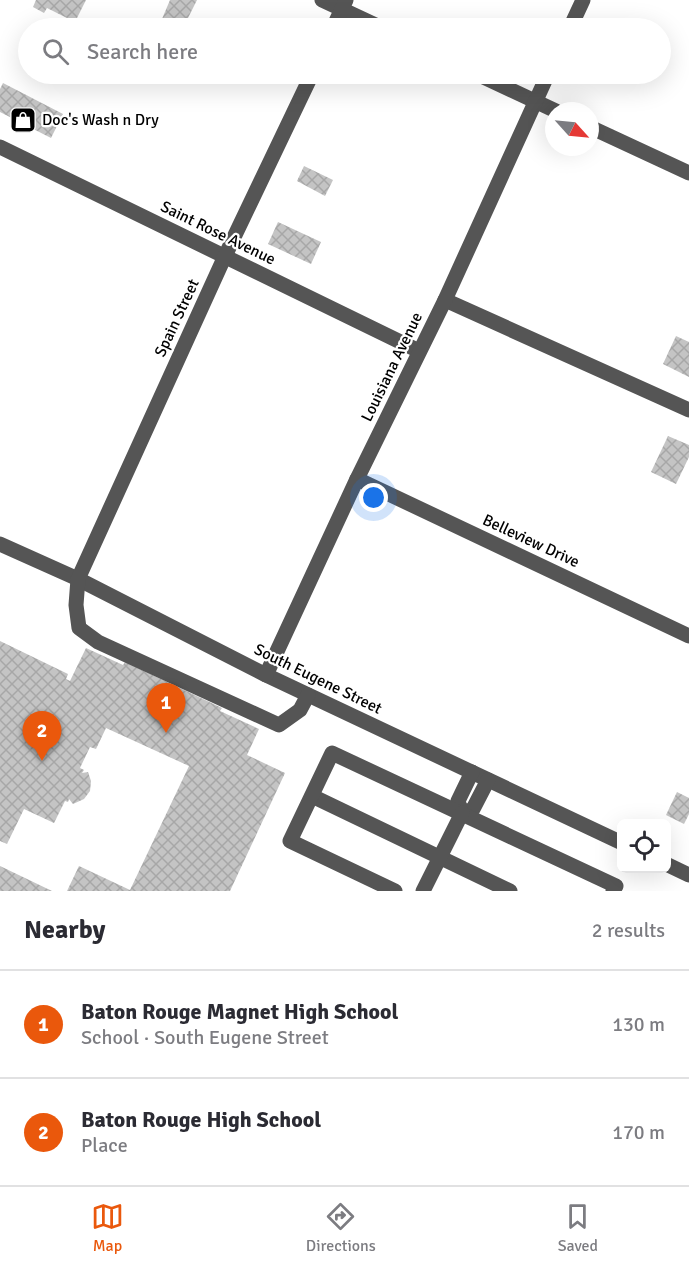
<!DOCTYPE html>
<html lang="en">
<head>
<meta charset="utf-8">
<style>
	body { margin:0; font-family:Signika,sans-serif; background:#f2f2f3; color:#2b2b33 }
	.controls { position:absolute; right:18px; bottom:18px; display:grid; overflow:hidden; border-radius:9px; box-shadow:0 6px 24px #0002 }
	.controls button { width:54px; height:54px; display:grid; place-items:center; padding:0; border:0; border-bottom:2px solid #e1e1e2; background:#fff; color:#2b2b33; font:30px sans-serif }
	.compass { position:absolute; left:545px; top:102px; width:54px; height:54px; border-radius:50%; background:#fff; box-shadow:0 6px 24px #0002; rotate:117deg }
	.you { position:absolute; left:374px; top:498px; width:21px; height:21px; margin:-15px; border:4px solid #fff; border-radius:50%; background:#1a73e8; box-shadow:0 0 0 9px #1a73e833 }
	.badge { display:grid; place-items:center; width:39px; height:39px; border-radius:50%; background:#ea580c; color:#fff; font-size:20px; font-weight:700 }
	.pin { position:absolute; translate:-50% -50px; filter:drop-shadow(0 2px 3px #0008) }
	.pin::after { content:''; position:absolute; top:32px; width:21px; height:18px; background:inherit; clip-path:polygon(0 0,100% 0,50% 100%) }
	.list { margin:0; padding:0; list-style:none }
	h2 { display:flex; justify-content:space-between; align-items:center; height:78px; margin:0; padding:0 24px; font-size:26px }
	h2 small { font-size:20px; font-weight:400; color:#7c7c81 }
	.list li { display:grid; grid-template-columns:39px 1fr auto; gap:18px; align-items:center; box-sizing:border-box; height:108px; padding:0 24px; border-top:2px solid #e1e1e2 }
	.list b { display:block; font-size:22px; white-space:nowrap }
	.list p { margin:0; font-size:20px; white-space:nowrap; color:#7c7c81 }
	.list em { font-size:20px; font-style:normal; color:#7c7c81 }
	.icon { flex:none; width:33px; height:33px; fill:none; stroke:currentColor; stroke-width:2; stroke-linecap:round; stroke-linejoin:round }
	.map { position:relative; flex:none; width:689px; height:891px; overflow:hidden }
	.search { position:absolute; background:#fff; box-shadow:0 6px 24px #0002; left:18px; right:18px; top:18px; height:66px; display:flex; align-items:center; gap:15px; box-sizing:border-box; padding:0 21px; border-radius:33px; color:#7c7c81; font-size:22px }
	.sheet { height:294px; background:#fff }
	nav { display:flex; justify-content:space-around; align-items:center; box-sizing:border-box; height:84px; border-top:2px solid #e1e1e2; background:#fff; font-size:16px; color:#7c7c81 }
	nav a { display:grid; justify-items:center; gap:3px }
	nav .on { color:#ea580c }
	.map>svg:first-child { display:block }
	.building { fill:url(#building-cross-hatch) }
	.lines { fill:none; stroke-linecap:round; stroke-linejoin:round }
	.minor { stroke:#555; stroke-width:15 }
	.labels { text-anchor:middle; dominant-baseline:central; stroke-width:4.5; stroke-linejoin:round; paint-order:stroke }
	.poi-label { font-size:16px; fill:#000; stroke:#fff; text-anchor:start }
	.street-label { font-size:16px; fill:#000; stroke:#fff }
</style>
</head>
<body>
<div class="map">
<svg width="689" height="891" viewBox="0 0 689 891">
	<defs>
		<pattern id="building-cross-hatch" width="8" height="8" patternUnits="userSpaceOnUse" patternTransform="scale(1.5)"><rect width="8" height="8" fill="#c4c4c4"/><path d="M0 0l8 8M0 8l8-8" fill="none" stroke="#a7a7a7"/></pattern>
	</defs>
	<rect width="100%" height="100%" fill="#fff"/>
	<g class="building">
		<polygon points="36,0 86,0 75,22 47,8 44,13 33,7"/>
		<polygon points="170,0 197,0 183,28 162,19"/>
		<polygon points="3,83 63,114 51,138 0,112 0,89"/>
		<polygon points="304,166 333,180 325,196 297,181"/>
		<polygon points="278,222 321,242 311,264 268,244"/>
		<polygon points="676,336 689,342 689,377 663,364"/>
		<polygon points="668,436 689,445 689,457 676,484 651,472"/>
		<polygon points="0,641 68,674 66,679 70,681 86,648 123,665 125,662 222,708 220,711 259,729 247,755 285,773 230,891 67,891 79,866 130,890 189,766 106,728 96,749 90,747 80,768 84,770 82,773 88,772 91,781 90,791 84,799 73,804 69,799 68,802 65,801 54,823 24,809 7,844 0,841"/>
		<polygon points="677,792 689,798 689,814 684,824 666,815"/>
		<polygon points="0,866 52,891 0,891"/>
	</g>
	<g class="lines">
		<g class="minor">
			<polyline points="322,0 382,28"/>
			<polyline points="333,28 346,0"/>
			<polyline points="570,28 583,0"/>
			<polyline points="477,74 556,111"/>
			<polyline points="590,127 689,173"/>
			<polyline points="0,147 419,351"/>
			<polyline points="445,300 689,410"/>
			<polyline points="357,479 689,636"/>
			<polyline points="0,544 78,579 266,675 622,843"/>
			<polyline points="266,675 357,479 445,300 548,74"/>
			<polyline points="308,695 300,710 279,725 98,642 79,628 76,605 78,579 225,256 312,74"/>
			<polyline points="472,772 458,801 462,813 473,809 488,780"/>
			<polyline points="312,796 510,891"/>
			<polyline points="666,864 689,875"/>
			<polyline points="395,891 290,841 332,753 616,886 613,891"/>
			<polyline points="423,891 462,813"/>
		</g>
	</g>
	<defs>
		<g id="shop-square" transform="scale(1.35)"><rect x="-9" y="-9" width="18" height="18" rx="4" fill="#000" stroke="#fff"/><path d="M-5-2.5h2.3a2.7 3.5 0 0 1 5.4 0H5L5.5 6h-11ZM-1.5-2.5h3a1.5 2.3 0 0 0-3 0Z" fill="#fff"/></g>
	</defs>
	<g fill-rule="evenodd">
		<use href="#shop-square" x="23" y="120"/>
	</g>
	<g class="labels">
		<g class="poi-label">
			<text x="42" y="120">Doc's Wash n Dry</text>
		</g>
		<g class="street-label">
			<text transform="translate(218 233) rotate(26)">Saint Rose Avenue</text>
			<text transform="translate(177 318) rotate(-65)">Spain Street</text>
			<text transform="translate(392 367) rotate(-64)">Louisiana Avenue</text>
			<text transform="translate(531 541) rotate(25)">Belleview Drive</text>
			<text transform="translate(318 679) rotate(26)">South Eugene Street</text>
		</g>
	</g>
</svg>
<div class="controls">
<button><svg class="icon" aria-label="locate" viewBox="0 0 24 24"><circle cx="12" cy="12" r="6"/><path d="M12 2v4M12 18v4M2 12h4M18 12h4"/></svg></button>
</div>
<svg class="compass" viewBox="-18 -18 36 36"><path d="M0-13l5 13h-10z" fill="#e53935"/><path d="M0 13l5-13h-10z" fill="#7c7c81"/></svg>
<div class="you"></div>
<div class="pin badge" style="left:166px;top:733px">1</div>
<div class="pin badge" style="left:42px;top:761px">2</div>
<div class="search"><svg class="icon" aria-label="search" viewBox="0 0 24 24"><circle cx="10" cy="10" r="6"/><path d="M15 15l6 6"/></svg>Search here</div>
</div>
<section class="sheet">
<h2>Nearby<small>2 results</small></h2>
<ul class="list">
<li><span class="badge">1</span><div><b>Baton Rouge Magnet High School</b><p>School · South Eugene Street</p></div><em>130 m</em></li>
<li><span class="badge">2</span><div><b>Baton Rouge High School</b><p>Place</p></div><em>170 m</em></li>
</ul>
</section>
<nav>
<a class="on"><svg class="icon" aria-label="map" viewBox="0 0 24 24"><path d="M3 6l6-2 6 2 6-2v14l-6 2-6-2-6 2zM9 4v14M15 6v14"/></svg>Map</a>
<a><svg class="icon" aria-label="directions" viewBox="0 0 24 24"><path d="M12 3l9 9-9 9-9-9zM9 14v-3h6M13 9l2 2-2 2"/></svg>Directions</a>
<a><svg class="icon" aria-label="saved" viewBox="0 0 24 24"><path d="M7 4h10v16l-5-4-5 4z"/></svg>Saved</a>
</nav>
</body>
</html>
